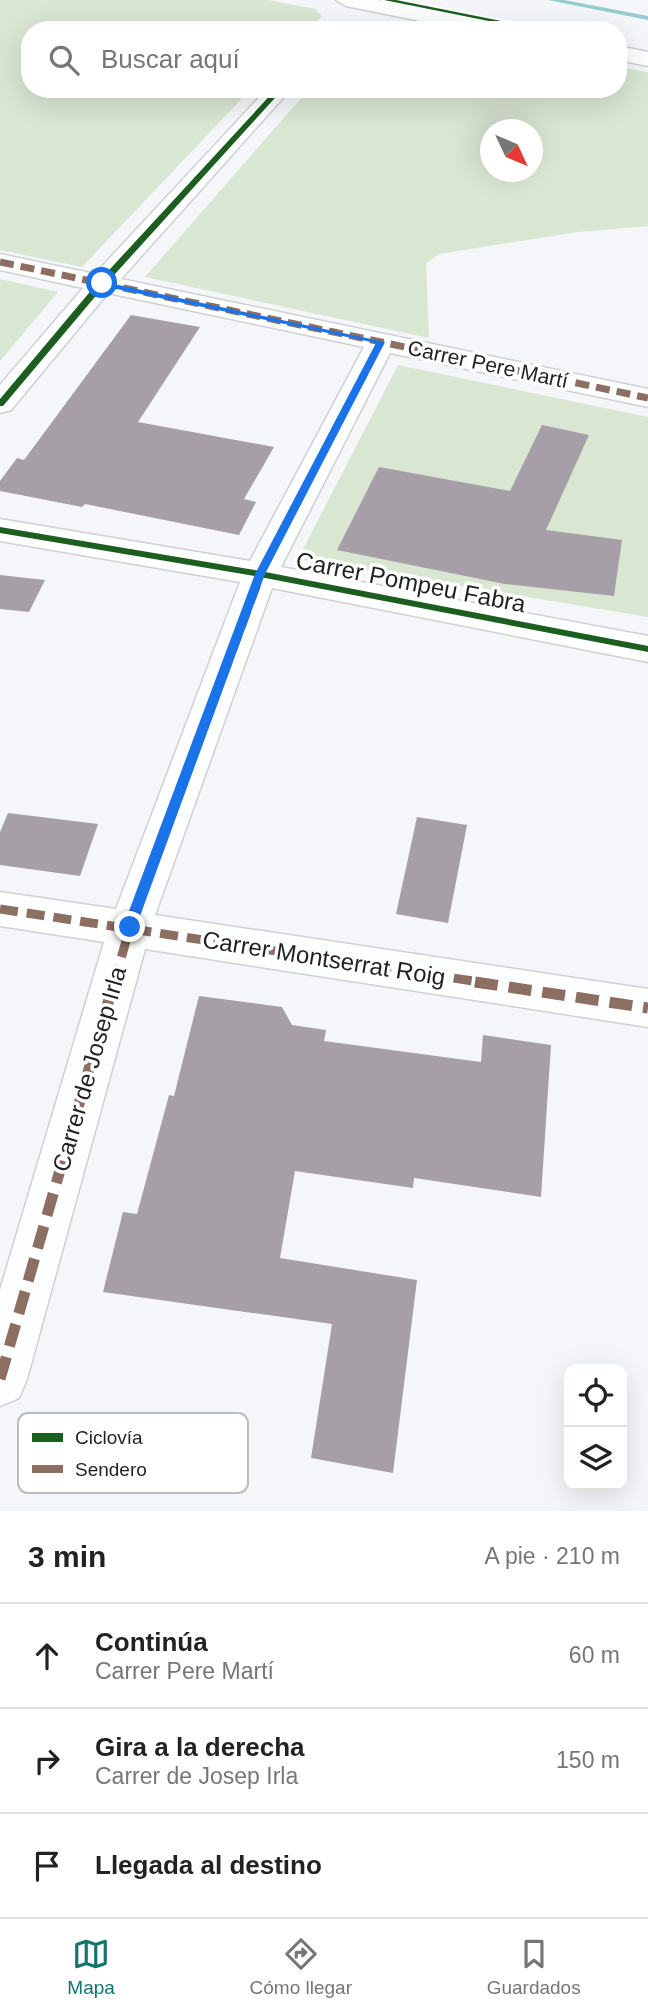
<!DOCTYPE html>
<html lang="es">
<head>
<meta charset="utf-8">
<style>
	body { margin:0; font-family:Helvetica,sans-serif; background:#f6f6f6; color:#222 }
	.controls { position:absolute; right:21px; bottom:21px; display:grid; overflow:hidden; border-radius:14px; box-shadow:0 7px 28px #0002 }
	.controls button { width:63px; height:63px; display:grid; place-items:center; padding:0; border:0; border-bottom:2px solid #e0e0e0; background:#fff; color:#222; font:35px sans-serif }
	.compass { position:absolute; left:480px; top:119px; width:63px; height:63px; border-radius:50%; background:#fff; box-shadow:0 7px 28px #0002; rotate:134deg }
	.stop { position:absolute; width:21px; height:21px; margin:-16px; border:5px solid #1a73e8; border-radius:50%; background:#fff }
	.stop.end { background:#1a73e8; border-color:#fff; box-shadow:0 2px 7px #0008 }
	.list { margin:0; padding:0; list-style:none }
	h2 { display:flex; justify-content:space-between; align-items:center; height:91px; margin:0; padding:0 28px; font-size:30px }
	h2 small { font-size:23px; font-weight:400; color:#767676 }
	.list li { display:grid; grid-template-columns:46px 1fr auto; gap:21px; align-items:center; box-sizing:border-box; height:105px; padding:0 28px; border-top:2px solid #e0e0e0 }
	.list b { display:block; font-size:26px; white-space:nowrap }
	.list p { margin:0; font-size:23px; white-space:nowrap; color:#767676 }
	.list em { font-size:23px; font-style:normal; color:#767676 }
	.icon { flex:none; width:38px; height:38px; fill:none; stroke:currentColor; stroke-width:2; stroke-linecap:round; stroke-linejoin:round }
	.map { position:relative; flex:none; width:648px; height:1511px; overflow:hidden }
	.search { position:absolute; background:#fff; box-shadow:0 7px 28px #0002; left:21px; right:21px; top:21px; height:77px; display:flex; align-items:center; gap:18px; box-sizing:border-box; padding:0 24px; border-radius:28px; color:#767676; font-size:26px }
	.sheet { height:406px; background:#fff }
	nav { display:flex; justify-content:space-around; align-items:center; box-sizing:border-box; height:98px; border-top:2px solid #e0e0e0; background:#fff; font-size:19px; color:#767676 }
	nav a { display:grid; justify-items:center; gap:4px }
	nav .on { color:#0f766e }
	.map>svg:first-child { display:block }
	.green { fill:#d9e6d2; fill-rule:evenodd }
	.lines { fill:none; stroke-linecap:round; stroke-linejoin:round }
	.stream { fill:#95cccf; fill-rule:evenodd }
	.building { fill:#a79fa8 }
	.street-casing { stroke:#cfd0d4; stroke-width:3 }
	.street { fill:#fdfefe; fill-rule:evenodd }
	.quiet-far2 { stroke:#8d6e63; stroke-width:7; stroke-dasharray:14 7; stroke-linecap:butt }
	.quiet-far1 { stroke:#8d6e63; stroke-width:9; stroke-dasharray:18 9; stroke-linecap:butt }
	.quiet { stroke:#8d6e63; stroke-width:11; stroke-dasharray:23 11; stroke-linecap:butt }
	.cycleway-casing { stroke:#fff; stroke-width:5 }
	.cycleway { fill:#1b5e20; fill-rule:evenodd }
	.route { fill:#1a73e8 }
	.labels { text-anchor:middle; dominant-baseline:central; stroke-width:7; stroke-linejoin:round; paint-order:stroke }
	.far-street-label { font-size:21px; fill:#1f2123; stroke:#fff }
	.street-label { font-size:24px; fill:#1f2123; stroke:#fff }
	.key { fill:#fff; stroke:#bcbcbd; stroke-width:2 }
	.key-label { font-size:19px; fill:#1f2123 }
</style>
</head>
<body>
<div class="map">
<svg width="648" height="1511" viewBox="0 0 648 1511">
	<rect width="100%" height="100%" fill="#f4f6fa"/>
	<g class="green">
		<polygon points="0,0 268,0 315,9 322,16 308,30 30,30 30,89 251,89 82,267 0,250"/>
		<path d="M618,67L648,72V226L578,232L439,254L426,263L429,338L145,277L309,89H618ZM490,130H532V172H490Z"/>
		<polygon points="0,279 58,292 0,361"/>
		<polygon points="398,365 648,417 648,617 298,559"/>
	</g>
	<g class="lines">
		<polygon class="stream" points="548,0 564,0 648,16 648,20"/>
	</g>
	<g class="building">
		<polygon points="131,315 200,327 138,422 274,447 244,499 256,502 239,535 85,504 82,507 0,491 0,481 17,458 24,460"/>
		<polygon points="542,425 589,435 546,530 622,540 614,596 505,584 337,550 379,467 510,491"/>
		<polygon points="0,575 45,580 29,612 0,609"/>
		<polygon points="8,813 98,824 80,876 0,865 0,832"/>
		<polygon points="417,817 467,825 448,923 396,914"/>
		<polygon points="199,996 282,1007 292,1025 326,1030 324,1041 481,1062 483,1035 551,1045 541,1197 414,1178 413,1188 295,1171 280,1258 417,1280 393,1473 311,1458 332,1324 103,1292 123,1212 137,1214 169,1095 174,1096"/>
	</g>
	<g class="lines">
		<g class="street-casing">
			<g id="street">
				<polygon points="336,0 378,0 499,24 510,30 465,30 346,6"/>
				<polygon points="618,46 648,52 648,66 618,60"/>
				<polygon points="267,89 291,89 121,279 648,389 648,407 390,353 281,567 648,636 648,662 272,588 155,915 648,989 648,1027 145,949 27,1379 19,1398 0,1406 0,1290 104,942 0,926 0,892 116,909 240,582 0,541 0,519 250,561 364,347 108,293 11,410 0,413 0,385 83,288 0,270 0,254 95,274"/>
			</g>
		</g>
		<use href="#street" class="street"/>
		<g class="quiet-far2">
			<polyline points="0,262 648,398"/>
			<polyline points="261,572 381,342"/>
		</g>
		<g class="quiet-far1">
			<polyline points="0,909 486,983"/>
			<polyline points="114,983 130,927 262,570"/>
		</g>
		<g class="quiet">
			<polyline points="475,982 648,1008"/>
			<polyline points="0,1379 114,982"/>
		</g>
		<g class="cycleway-casing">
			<g id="cycleway">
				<polygon points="384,0 396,0 546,30 533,30"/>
				<polygon points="276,89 283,89 105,285 3,406 0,406 0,399 99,281"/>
				<polygon points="0,527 260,571 648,646 648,652 260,577 0,533"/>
			</g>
		</g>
		<use href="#cycleway" class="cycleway"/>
	</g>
	<polygon class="route" points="100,281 385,342 265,574 136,927 130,932 123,927 255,574 376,343 102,286"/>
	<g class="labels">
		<g class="far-street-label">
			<text transform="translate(488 364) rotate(12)">Carrer Pere Martí</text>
		</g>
		<g class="street-label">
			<text transform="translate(411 582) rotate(11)">Carrer Pompeu Fabra</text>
			<text transform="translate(324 958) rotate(9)">Carrer Montserrat Roig</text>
			<text transform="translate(89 1069) rotate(-74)">Carrer de Josep Irla</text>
		</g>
	</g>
	<rect x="18" y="1413" width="230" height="80" rx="10" class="key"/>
	<rect x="32" y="1433" width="31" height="9" fill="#1b5e20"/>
	<rect x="32" y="1465" width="31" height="8" fill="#8d6e63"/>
	<g class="key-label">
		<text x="75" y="1444">Ciclovía</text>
		<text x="75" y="1476">Sendero</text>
	</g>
</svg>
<div class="controls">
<button><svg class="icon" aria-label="locate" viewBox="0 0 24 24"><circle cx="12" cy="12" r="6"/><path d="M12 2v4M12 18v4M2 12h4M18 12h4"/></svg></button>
<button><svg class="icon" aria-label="layers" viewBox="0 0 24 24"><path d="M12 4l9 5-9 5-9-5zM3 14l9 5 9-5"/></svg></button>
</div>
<svg class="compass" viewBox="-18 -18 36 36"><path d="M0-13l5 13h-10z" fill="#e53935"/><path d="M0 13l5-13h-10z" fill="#767676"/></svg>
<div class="stop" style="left:102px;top:283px"></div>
<div class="stop end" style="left:130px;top:927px"></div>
<div class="search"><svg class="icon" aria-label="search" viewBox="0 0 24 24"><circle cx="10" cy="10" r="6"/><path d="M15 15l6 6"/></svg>Buscar aquí</div>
</div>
<section class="sheet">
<h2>3 min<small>A pie · 210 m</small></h2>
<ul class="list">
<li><svg class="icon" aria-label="ahead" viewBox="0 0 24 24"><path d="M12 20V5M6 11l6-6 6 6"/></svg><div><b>Continúa</b><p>Carrer Pere Martí</p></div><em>60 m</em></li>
<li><svg class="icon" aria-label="right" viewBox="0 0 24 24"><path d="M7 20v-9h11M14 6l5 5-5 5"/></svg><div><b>Gira a la derecha</b><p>Carrer de Josep Irla</p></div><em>150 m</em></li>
<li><svg class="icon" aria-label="arrive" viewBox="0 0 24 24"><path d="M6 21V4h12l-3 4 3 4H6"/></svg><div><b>Llegada al destino</b></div></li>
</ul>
</section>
<nav>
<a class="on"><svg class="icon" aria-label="map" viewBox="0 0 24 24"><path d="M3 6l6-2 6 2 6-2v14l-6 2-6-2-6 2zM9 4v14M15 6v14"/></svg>Mapa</a>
<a><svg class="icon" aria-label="directions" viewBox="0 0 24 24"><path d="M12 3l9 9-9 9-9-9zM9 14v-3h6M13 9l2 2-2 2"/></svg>Cómo llegar</a>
<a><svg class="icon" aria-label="saved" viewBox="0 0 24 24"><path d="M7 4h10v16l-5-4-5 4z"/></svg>Guardados</a>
</nav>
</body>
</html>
